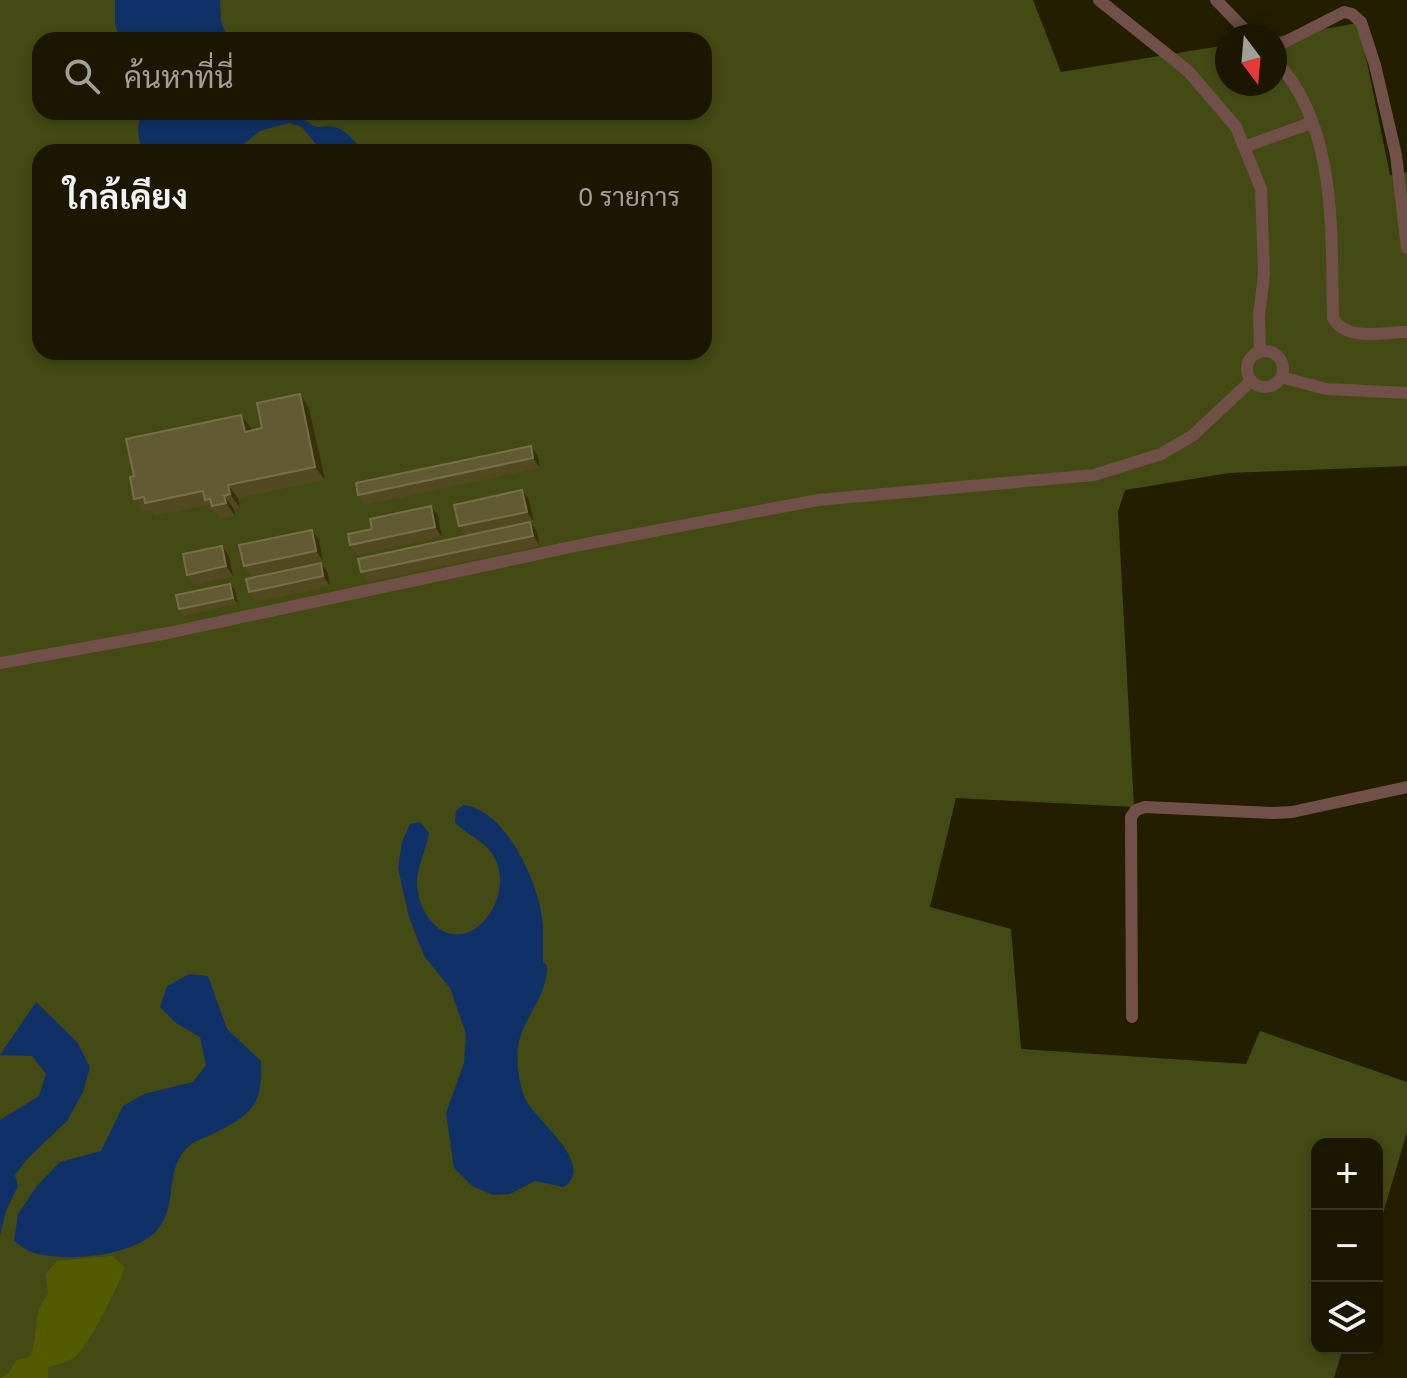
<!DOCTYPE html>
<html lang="th">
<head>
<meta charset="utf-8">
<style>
	body { margin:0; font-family:"Noto Sans",Sarabun,sans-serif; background:#241f0a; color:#f1f3f6 }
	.controls { position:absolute; right:24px; bottom:24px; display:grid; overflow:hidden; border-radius:16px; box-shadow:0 4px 12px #0003 }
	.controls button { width:72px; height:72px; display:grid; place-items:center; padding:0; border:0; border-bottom:2px solid #393522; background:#1b1600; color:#f1f3f6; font:40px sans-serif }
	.compass { position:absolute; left:1215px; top:24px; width:72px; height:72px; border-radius:50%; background:#1b1600; box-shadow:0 4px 12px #0003; rotate:164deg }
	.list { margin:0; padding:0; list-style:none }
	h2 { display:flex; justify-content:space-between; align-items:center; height:104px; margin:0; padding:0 32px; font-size:34px }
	h2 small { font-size:26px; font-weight:400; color:#a09f99 }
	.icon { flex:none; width:44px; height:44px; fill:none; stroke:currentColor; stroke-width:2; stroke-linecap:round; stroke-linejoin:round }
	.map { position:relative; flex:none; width:1407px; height:1378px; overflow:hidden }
	.search { position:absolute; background:#1b1600; box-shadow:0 4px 12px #0003; left:32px; top:32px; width:680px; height:88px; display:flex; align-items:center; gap:20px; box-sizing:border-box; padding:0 28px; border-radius:24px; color:#a09f99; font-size:30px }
	.panel { position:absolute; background:#1b1600; box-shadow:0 4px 12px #0003; left:32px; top:144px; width:680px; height:216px; border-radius:24px }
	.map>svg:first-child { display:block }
	.green { fill:#444a14; fill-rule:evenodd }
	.forest { fill:#525b00 }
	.water { fill:#103167 }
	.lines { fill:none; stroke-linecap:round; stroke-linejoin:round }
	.minor { stroke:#715049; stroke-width:12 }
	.wall { fill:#524920 }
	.shaded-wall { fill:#39310b }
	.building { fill:#625a33; stroke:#766f4b; stroke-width:2 }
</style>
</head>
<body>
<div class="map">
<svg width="1407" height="1378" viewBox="0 0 1407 1378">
	<rect width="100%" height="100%" fill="#241e00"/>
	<path class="green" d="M0,0H1033L1061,72L1227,45V84H1275V37L1359,23L1390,175L1407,172V466L1229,473L1125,490L1118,511L1134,807L956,798L930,907L1011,929L1021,1049L1246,1064L1260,1031L1407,1082V1132L1377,1234V1144H1317V1348H1343L1334,1378H0ZM40,40H704V112H40ZM40,152H704V352H40Z"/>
	<path class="forest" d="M112,1256L125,1267C119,1285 86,1352 72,1359C65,1363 56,1365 48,1367V1378H0L7,1375L17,1360L30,1357C40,1332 31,1314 48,1294L46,1274L57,1261Z"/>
	<g class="water">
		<polygon points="115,0 220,0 221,21 228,40 120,40 115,24"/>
		<path d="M143,112H300C316,138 324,120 340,129C349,134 357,144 364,152H322L302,127L289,123L260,131L234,152H143C138,138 135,125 143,112Z"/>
		<path d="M463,805C504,809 534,875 541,911C544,928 543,945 543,962L547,966C548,997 522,1018 518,1047C516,1061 519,1082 524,1096C531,1118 598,1163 564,1187L535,1181L510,1194L493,1195L472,1186L454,1168L446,1113L464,1063L466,1034L450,988L424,956L409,917L398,868L402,842L410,824L420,822L429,833C426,849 418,865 417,881C417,894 421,907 428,917C463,967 520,899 493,855C484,840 466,835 455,822L456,811Z"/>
		<path d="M189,974L208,976L227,1029L261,1061C263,1108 250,1115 211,1135C204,1138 194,1141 189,1146C165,1167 177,1200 161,1225C141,1257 61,1264 29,1251C24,1249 18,1244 14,1241L18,1214L37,1186L60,1162L101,1151L123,1106L144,1094L193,1082L206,1065L200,1037L176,1023L160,1007L167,986Z"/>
		<polygon points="36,1002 77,1042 90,1067 83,1092 67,1121 28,1158 15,1175 18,1186 6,1211 0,1235 0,1120 39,1096 46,1074 32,1056 0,1055"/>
	</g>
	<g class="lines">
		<g class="minor">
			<polyline points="1099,0 1188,71 1236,127 1261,189 1264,274 1259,316 1260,352"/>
			<polyline points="1216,0 1251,36"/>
			<polyline points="1275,47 1344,12 1352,14 1361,22 1375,65 1396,155 1407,248"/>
			<path d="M1275,60C1338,126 1331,234 1333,318C1347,342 1382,332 1407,332"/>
			<polyline points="1244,147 1311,123"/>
			<circle cx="1265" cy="369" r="18"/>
			<polyline points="1281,377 1326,389 1407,393"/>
			<polyline points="0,663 168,633 585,544 818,500 1094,475 1161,454 1192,436 1251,381"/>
			<polyline points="1132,1017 1131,817 1136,810 1145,807 1274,813 1292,812 1407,787"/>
		</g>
	</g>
	<g class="wall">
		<polygon points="300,394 309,408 325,480 238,498 240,508 234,509 235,516 221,519 217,513 214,513 208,505 155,516 151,511 143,512 134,499 134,476 241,415 251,431 262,428"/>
		<polygon points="538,456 540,468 365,505 358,495"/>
		<polygon points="529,500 534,522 531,522 537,532 540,546 368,582 361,572 466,536 459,526"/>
		<polygon points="431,506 438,516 442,537 357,555 350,545"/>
		<polygon points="319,540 323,561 251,576 244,566"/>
		<polygon points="222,546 229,556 233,576 194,585 187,575"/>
		<polygon points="328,573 330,586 256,602 249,592"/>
		<polygon points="230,584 235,590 238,604 183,616 179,609"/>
	</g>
	<g class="shaded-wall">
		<polygon points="300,394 309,408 325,480 315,467"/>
		<polygon points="241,415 251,428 254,445 245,432"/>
		<polygon points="531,446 538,456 540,468 533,458"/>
		<polygon points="228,485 238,498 240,508 230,494"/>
		<polygon points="522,490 529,500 534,522 527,512"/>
		<polygon points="224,496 234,509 235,516 226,503"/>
		<polygon points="431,506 438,516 442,537 435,527"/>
		<polygon points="530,522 537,532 540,546 533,536"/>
		<polygon points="312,530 319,540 323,561 316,551"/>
		<polygon points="222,546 229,556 233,576 226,566"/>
		<polygon points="321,563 328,573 330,586 323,576"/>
		<polygon points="230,584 235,590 238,604 233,598"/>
	</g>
	<g class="building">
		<polygon points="300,394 315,467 228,485 230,494 224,496 226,503 212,506 210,499 205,500 203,491 145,503 144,497 134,499 130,477 134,476 126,439 241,415 245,432 262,428 257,403"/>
		<polygon points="531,446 533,458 358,495 356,483"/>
		<polygon points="522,490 527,512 459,526 454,505"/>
		<polygon points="431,506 435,527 350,545 348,534 372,529 370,519"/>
		<polygon points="530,522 533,536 361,572 358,559"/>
		<polygon points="312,530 316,551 244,566 239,545"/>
		<polygon points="222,546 226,566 187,575 183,554"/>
		<polygon points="321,563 323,576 249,592 246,579"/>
		<polygon points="230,584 233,598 179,609 176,595"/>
	</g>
</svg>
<div class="controls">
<button>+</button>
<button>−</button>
<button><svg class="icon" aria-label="layers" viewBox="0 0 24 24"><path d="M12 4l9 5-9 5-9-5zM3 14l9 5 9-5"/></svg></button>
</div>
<svg class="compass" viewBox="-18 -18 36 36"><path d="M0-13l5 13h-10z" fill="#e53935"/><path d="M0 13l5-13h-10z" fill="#a09f99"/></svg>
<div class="search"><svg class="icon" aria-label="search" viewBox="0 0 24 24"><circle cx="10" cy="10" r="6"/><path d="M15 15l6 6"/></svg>ค้นหาที่นี่</div>
<section class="panel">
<h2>ใกล้เคียง<small>0 รายการ</small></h2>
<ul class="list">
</ul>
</section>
</div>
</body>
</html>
